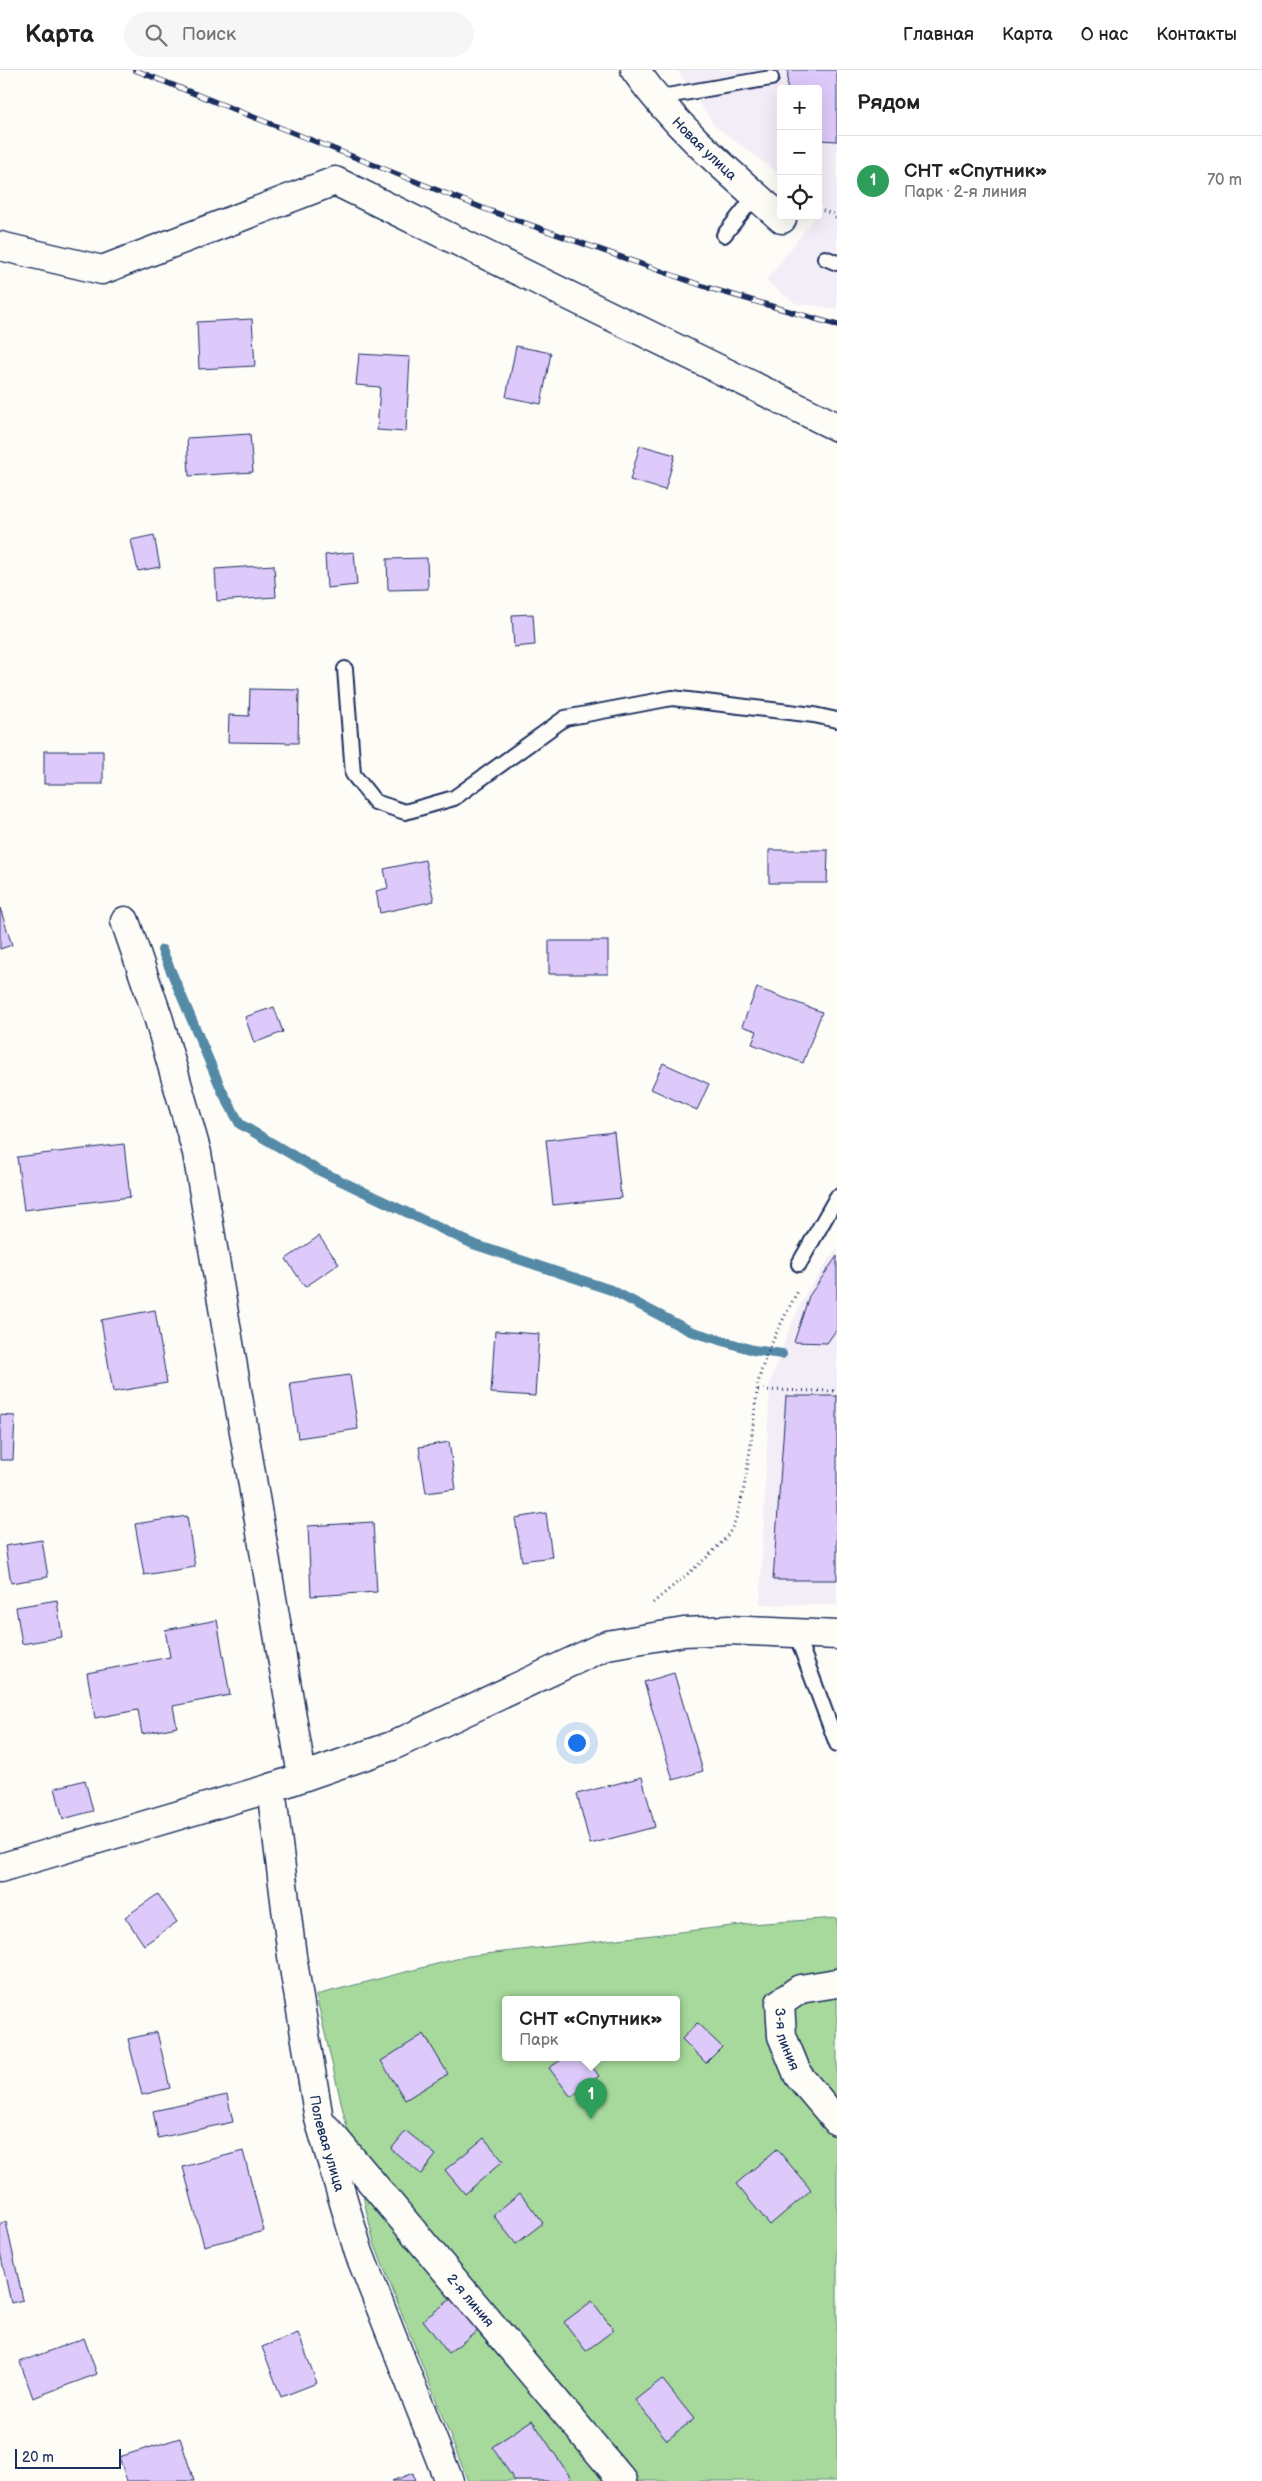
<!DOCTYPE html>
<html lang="ru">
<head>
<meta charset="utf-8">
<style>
	body { margin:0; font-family:"Balsamiq Sans",sans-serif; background:#f6f6f6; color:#222 }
	.controls { position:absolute; right:15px; top:15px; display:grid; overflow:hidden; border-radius:5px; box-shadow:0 5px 20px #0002 }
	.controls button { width:45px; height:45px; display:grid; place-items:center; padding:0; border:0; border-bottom:1px solid #e0e0e0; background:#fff; color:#222; font:25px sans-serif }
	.scale { position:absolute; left:15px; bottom:12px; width:106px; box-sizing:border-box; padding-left:5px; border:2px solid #1b2f5e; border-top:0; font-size:14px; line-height:18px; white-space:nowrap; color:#1b2f5e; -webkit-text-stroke:4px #fdfcf7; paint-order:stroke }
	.you { position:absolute; left:576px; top:1672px; width:18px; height:18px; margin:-12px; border:4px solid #fff; border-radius:50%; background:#1a73e8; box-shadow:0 0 0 8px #1a73e833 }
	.badge { display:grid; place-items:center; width:32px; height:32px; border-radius:50%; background:#111827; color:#fff; font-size:16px; font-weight:700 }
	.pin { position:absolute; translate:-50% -41px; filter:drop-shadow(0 1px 2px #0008) }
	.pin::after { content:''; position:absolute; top:26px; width:18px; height:15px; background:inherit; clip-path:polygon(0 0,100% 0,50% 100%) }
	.popup { position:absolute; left:502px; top:1926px; width:178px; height:65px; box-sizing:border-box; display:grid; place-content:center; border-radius:5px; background:#fff; filter:drop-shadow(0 1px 4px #0005); font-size:16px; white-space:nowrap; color:#767676 }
	.popup b { font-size:19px; color:#222 }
	.popup::after { content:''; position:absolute; left:50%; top:100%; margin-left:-10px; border:10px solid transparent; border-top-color:#fff }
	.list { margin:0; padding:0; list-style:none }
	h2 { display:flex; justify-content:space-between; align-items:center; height:65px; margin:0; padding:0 20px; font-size:21px }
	h2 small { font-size:16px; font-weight:400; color:#767676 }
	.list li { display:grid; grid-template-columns:32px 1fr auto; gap:15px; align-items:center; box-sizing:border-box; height:90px; padding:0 20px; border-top:1px solid #e0e0e0 }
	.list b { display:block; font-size:19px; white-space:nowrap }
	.list p { margin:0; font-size:16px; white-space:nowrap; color:#767676 }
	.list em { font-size:16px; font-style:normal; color:#767676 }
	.icon { flex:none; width:28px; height:28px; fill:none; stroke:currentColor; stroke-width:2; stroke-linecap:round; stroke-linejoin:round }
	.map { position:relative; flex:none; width:837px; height:2411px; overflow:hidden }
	header { display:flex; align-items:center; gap:30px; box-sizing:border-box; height:70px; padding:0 25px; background:#fff; border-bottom:1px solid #e0e0e0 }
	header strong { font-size:24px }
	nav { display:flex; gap:28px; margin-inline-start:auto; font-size:18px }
	.search { width:350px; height:45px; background:#f6f6f6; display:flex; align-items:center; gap:12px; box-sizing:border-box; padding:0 18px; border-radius:28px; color:#767676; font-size:19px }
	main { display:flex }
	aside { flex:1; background:#fff }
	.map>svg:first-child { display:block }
	.built { fill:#f3edf8 }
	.green { fill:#a6d99b; stroke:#60847c; fill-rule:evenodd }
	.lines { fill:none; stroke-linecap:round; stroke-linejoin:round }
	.stream { stroke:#548aa7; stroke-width:10 }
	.building { fill:#ddc9fa; stroke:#1b2f5e }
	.lane-casing { stroke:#1b2f5e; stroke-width:18 }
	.street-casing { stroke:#1b2f5e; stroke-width:31 }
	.path { stroke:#1b2f5e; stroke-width:3; stroke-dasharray:1 4; stroke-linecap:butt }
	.lane { stroke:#fdfcf7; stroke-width:14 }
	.street { stroke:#fdfcf7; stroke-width:28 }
	.rail-casing { stroke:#1b2f5e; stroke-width:5.5 }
	.rail { stroke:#fdfcf7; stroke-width:4; stroke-dasharray:11; stroke-linecap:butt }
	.labels { text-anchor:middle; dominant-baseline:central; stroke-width:4.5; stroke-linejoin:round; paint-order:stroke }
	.street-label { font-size:14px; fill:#1b2f5e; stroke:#fdfcf7 }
</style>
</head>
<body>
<header>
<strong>Карта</strong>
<div class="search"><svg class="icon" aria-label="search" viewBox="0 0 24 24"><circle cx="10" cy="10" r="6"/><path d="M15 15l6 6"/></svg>Поиск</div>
<nav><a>Главная</a><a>Карта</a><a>О нас</a><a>Контакты</a></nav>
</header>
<main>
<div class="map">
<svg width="837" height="2411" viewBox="0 0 837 2411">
	<rect width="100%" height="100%" fill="#fdfcf7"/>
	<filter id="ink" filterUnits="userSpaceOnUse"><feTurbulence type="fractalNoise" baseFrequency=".02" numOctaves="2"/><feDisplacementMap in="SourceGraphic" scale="10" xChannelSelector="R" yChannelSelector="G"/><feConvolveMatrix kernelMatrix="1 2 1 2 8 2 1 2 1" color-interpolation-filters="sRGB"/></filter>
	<g filter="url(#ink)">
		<g class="built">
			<polygon points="677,0 837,0 837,239 795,233 766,211 816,146 818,146 822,137 818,134 818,19 781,19 781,105 715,56"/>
			<polygon points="837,1178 837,1535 760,1534 770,1313 789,1260 806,1223"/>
		</g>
		<path class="green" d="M837,1848V2411H468L374,2173L316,1925L468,1886L750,1854ZM506,1930H676V1988H506Z"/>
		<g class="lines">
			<polyline class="stream" points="162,880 222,1021 240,1054 316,1099 473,1174 611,1220 690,1261 753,1280 782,1284"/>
		</g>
		<g class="building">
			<polygon points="788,0 837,0 837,71 818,70 818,19 787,19"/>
			<polygon points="252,249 255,296 199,299 197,252"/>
			<polygon points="516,276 551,283 541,334 506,327"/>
			<polygon points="359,284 410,287 406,362 377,360 380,317 356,315"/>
			<polygon points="250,364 253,402 189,406 187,368"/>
			<polygon points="640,375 675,385 665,420 630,410"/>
			<polygon points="154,465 160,497 138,501 131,470"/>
			<polygon points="354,482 357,515 327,518 325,485"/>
			<polygon points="427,488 428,519 388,520 387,489"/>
			<polygon points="274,495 276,527 217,531 215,499"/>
			<polygon points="533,544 535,575 514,577 512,545"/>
			<polygon points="250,619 299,620 298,673 228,672 229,645 249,646"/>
			<rect x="44" y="681" width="59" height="33"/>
			<polygon points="769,780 828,780 827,813 769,813"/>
			<polygon points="425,790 434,831 380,843 376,821 388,818 384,799"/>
			<polygon points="0,838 12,875 0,879"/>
			<rect x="549" y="871" width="59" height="33"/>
			<polygon points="757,918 822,942 803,993 752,974 757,961 742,956"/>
			<polygon points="274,937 283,962 254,973 245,947"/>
			<polygon points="663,993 709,1014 697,1040 651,1019"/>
			<polygon points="614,1062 621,1128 553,1135 546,1070"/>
			<polygon points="124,1074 130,1127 24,1140 17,1087"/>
			<polygon points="319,1166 339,1194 305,1217 286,1189"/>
			<polygon points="837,1186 837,1259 827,1273 794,1272 809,1226"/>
			<polygon points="155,1240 167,1313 113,1322 101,1250"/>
			<polygon points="495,1261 539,1264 535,1326 491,1323"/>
			<polygon points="350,1305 358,1359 298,1368 290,1313"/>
			<polygon points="786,1326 837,1326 837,1510 773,1510"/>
			<polygon points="0,1345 15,1346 13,1390 0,1390"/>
			<polygon points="449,1372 456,1419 426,1423 419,1377"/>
			<polygon points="546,1443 552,1487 522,1491 515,1448"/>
			<polygon points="187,1446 195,1497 144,1505 135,1454"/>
			<polygon points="373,1452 377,1522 311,1526 308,1456"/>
			<polygon points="42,1470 48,1507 11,1513 5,1476"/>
			<polygon points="57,1530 62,1567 22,1574 16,1537"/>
			<polygon points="217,1550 230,1625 173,1636 177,1657 142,1664 138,1640 95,1648 87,1603 170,1587 165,1560"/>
			<polygon points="674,1603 703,1701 673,1710 644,1612"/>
			<polygon points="642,1707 655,1757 590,1774 577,1724"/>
			<polygon points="85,1710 93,1741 63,1749 55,1718"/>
			<polygon points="158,1824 177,1852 144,1875 125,1847"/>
			<polygon points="697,1953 722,1977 706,1993 682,1969"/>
			<polygon points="157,1962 170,2018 142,2025 128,1969"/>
			<polygon points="424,1964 448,2004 405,2030 381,1991"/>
			<polygon points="564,1988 586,1988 599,2006 571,2027 549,1998"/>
			<polygon points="227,2025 233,2052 158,2068 153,2041"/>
			<polygon points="406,2061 436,2085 421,2104 391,2079"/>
			<polygon points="484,2068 503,2091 465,2124 445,2100"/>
			<polygon points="777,2079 811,2120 770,2155 736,2114"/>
			<polygon points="243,2081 264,2161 204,2176 183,2097"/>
			<polygon points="520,2123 543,2153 516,2174 493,2145"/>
			<polygon points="6,2152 23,2230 11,2233 0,2182 0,2154"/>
			<polygon points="458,2224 483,2257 448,2283 423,2250"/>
			<polygon points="592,2231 614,2260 586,2281 564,2252"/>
			<polygon points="298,2263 317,2313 281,2327 262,2277"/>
			<polygon points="84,2268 97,2304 33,2328 20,2292"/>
			<polygon points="662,2309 694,2349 667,2370 635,2330"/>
			<polygon points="532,2350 571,2408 567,2411 515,2411 492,2377"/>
			<polygon points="180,2368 194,2411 127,2411 119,2387"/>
			<polygon points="413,2403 415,2411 392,2411"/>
		</g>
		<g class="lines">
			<g class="lane-casing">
				<g id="lane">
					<polyline points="655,28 771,8"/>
					<polyline points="724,165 755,126"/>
					<polyline points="825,188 837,193"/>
					<polyline points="345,599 353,704 375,732 405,742 454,728 565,648 672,628 814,645 837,650"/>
					<polyline points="799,1194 837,1127"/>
					<polyline points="796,1564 837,1674"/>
				</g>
			</g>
			<g class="street-casing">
				<g id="street">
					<path id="s1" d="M635,0C675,57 730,103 782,149"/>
					<polyline points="0,176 102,200 335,111 837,357"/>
					<polyline points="125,851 159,950 197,1083 302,1706"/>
					<path id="s2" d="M271,1718L292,1886L319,2049L359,2183L449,2411"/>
					<polyline points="0,1798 271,1718 392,1676 607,1575 684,1562 729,1560 837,1565"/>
					<path id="s3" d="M837,1913L800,1919L780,1933L782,1966L798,2005L837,2051"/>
					<path id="s4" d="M326,2058L623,2411"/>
				</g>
			</g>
			<g class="path">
				<polyline points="818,139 833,144 837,149"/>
				<polyline points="758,1320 837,1321"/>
				<path d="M653,1533C674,1514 714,1485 729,1463C747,1436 753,1349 758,1314C763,1286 785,1245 799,1219"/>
			</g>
			<use href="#lane" class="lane"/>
			<use href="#street" class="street"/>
			<g class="rail-casing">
				<polyline id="rail" points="135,0 485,139 709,218 837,255"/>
			</g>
			<use href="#rail" class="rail"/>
		</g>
	</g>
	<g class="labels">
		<g class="street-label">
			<text stroke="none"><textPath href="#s1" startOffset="105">Новая улица</textPath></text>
			<text stroke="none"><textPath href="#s3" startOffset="99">3-я линия</textPath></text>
			<text stroke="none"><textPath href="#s2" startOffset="360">Полевая улица</textPath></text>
			<text stroke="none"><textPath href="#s4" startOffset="225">2-я линия</textPath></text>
		</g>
	</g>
</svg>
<div class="controls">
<button>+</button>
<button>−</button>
<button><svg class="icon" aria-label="locate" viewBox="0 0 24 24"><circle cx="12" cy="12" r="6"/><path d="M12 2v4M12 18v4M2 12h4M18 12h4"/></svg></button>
</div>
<div class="scale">20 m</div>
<div class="you"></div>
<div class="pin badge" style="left:591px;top:2049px;background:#2e9e5b">1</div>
<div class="popup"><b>СНТ «Спутник»</b>Парк</div>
</div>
<aside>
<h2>Рядом<small></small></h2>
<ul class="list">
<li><span class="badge" style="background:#2e9e5b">1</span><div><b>СНТ «Спутник»</b><p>Парк · 2-я линия</p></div><em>70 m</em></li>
</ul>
</aside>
</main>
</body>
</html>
